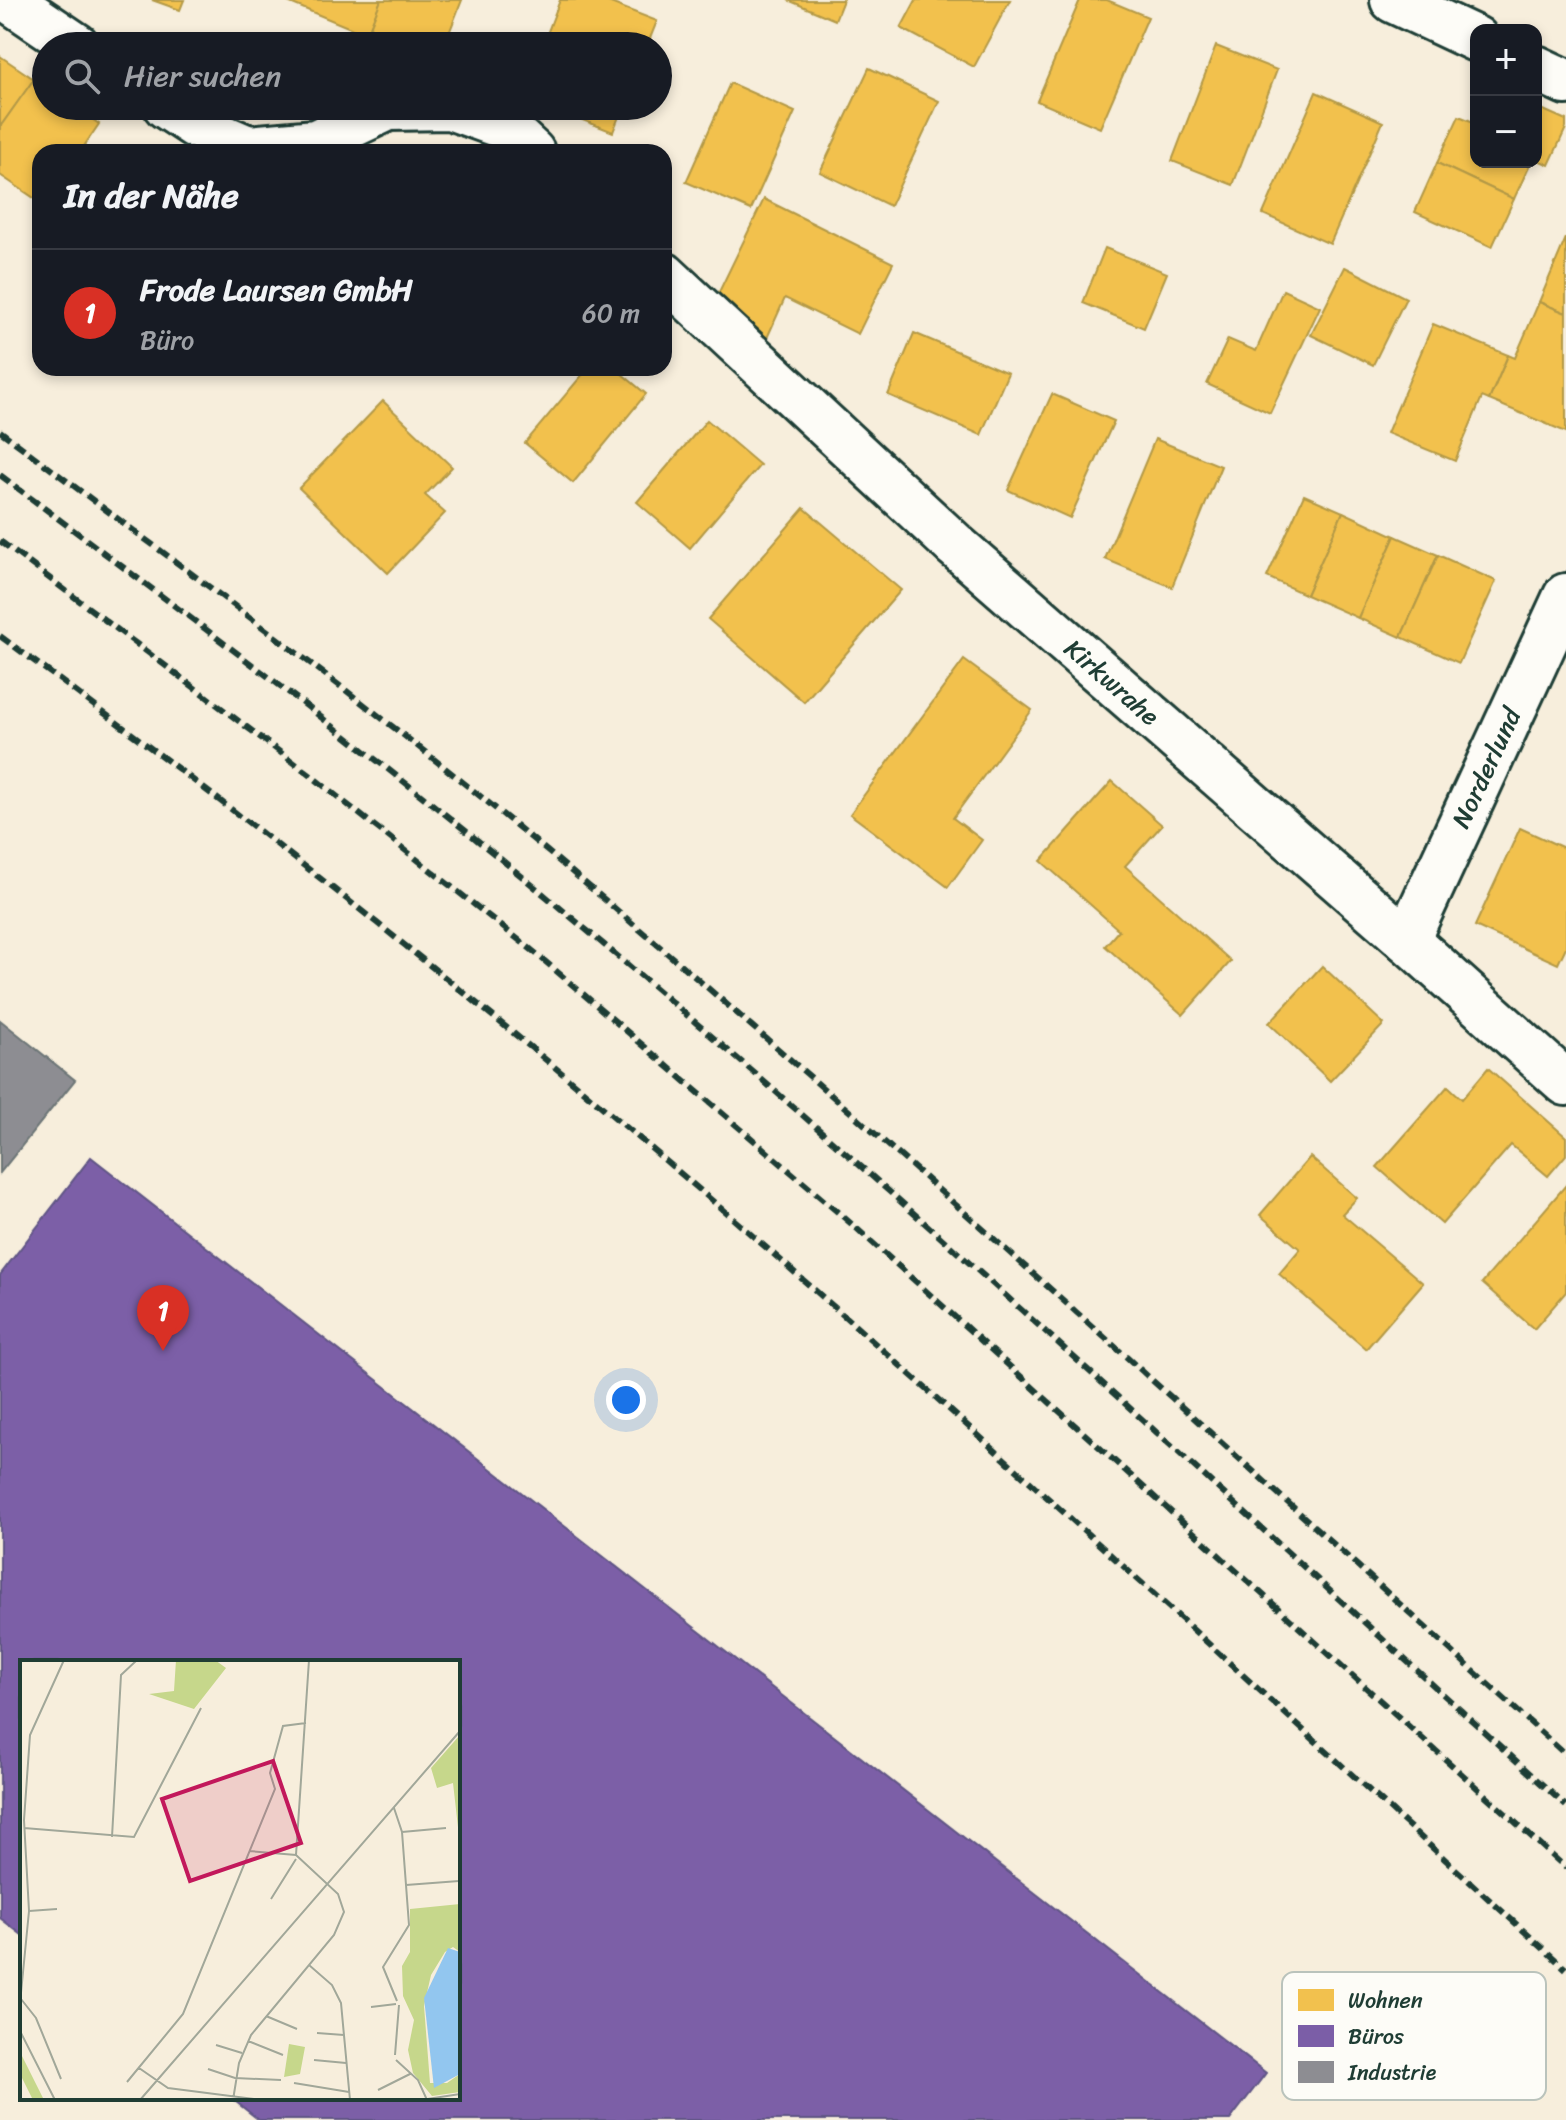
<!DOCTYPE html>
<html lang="de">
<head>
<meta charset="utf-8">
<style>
	body { margin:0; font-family:Sriracha,sans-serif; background:#242831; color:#f1f3f6 }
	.controls { position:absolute; right:24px; top:24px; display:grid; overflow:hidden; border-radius:16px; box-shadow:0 4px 12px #0003 }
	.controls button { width:72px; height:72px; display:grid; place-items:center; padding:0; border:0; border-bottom:2px solid #363941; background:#171b24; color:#f1f3f6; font:40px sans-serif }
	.you { position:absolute; left:626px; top:1400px; width:28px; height:28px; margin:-20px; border:6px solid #fff; border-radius:50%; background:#1a73e8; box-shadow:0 0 0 12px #1a73e833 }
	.badge { display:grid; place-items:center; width:52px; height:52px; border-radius:50%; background:#d93025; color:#fff; font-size:26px; font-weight:700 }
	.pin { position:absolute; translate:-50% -66px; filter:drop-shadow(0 2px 4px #0008) }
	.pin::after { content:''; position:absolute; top:42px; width:28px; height:24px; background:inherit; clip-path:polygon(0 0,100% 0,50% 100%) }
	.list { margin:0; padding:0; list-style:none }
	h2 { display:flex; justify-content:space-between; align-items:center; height:104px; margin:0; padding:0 32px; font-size:34px }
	h2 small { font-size:26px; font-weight:400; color:#9ea1a6 }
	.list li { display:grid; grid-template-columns:52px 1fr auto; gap:24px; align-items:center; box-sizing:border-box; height:128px; padding:0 32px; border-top:2px solid #363941 }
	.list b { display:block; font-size:30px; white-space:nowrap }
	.list p { margin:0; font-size:26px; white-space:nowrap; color:#9ea1a6 }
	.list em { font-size:26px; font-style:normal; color:#9ea1a6 }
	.icon { flex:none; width:44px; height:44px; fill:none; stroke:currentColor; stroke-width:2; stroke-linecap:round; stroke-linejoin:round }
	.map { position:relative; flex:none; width:1566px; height:2120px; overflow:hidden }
	.search { position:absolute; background:#171b24; box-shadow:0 4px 12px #0003; left:32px; top:32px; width:640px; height:88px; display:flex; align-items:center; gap:20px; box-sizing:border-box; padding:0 28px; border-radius:44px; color:#9ea1a6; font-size:30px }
	.panel { position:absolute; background:#171b24; box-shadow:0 4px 12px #0003; left:32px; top:144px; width:640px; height:232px; border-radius:24px }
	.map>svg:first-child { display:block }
	.homes { fill:#f2c14e; stroke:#b39946; stroke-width:2 }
	.offices { fill:#7b5ea7; stroke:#5f5484; stroke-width:2 }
	.industry { fill:#8d8d92; stroke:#6c7576; stroke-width:2 }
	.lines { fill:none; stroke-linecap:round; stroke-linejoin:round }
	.minor-casing { stroke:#1f3d34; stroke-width:50 }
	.minor { stroke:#fdfcf7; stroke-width:44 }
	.rail { stroke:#1f3d34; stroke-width:6; stroke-dasharray:12 6; stroke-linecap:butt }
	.labels { text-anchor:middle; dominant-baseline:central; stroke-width:8; stroke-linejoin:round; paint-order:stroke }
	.street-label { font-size:26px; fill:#1f3d34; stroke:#fdfcf7 }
	.inset-road { fill:none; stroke:#a1a799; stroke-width:2 }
	.view { fill:#c2185b; fill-opacity:0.15; stroke:#c2185b; stroke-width:4 }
	.inset-edge { fill:none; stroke:#1f3d34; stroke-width:4 }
	.key { fill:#fdfcf7; stroke:#bac3bc; stroke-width:2 }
	.key-label { font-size:22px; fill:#1f3d34 }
</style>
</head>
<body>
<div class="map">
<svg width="1566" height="2120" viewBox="0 0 1566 2120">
	<rect width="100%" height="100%" fill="#f7eedc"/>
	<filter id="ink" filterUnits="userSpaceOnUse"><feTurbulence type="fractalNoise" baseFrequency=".0125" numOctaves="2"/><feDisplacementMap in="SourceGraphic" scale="16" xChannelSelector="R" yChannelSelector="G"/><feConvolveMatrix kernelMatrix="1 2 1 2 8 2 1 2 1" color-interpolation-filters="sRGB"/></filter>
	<g filter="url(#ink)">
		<g class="homes">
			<polygon points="152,0 184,0 180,10"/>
			<polygon points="283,0 381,0 367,35"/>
			<polygon points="381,0 462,0 444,46 396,46 367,35"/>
			<polygon points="560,0 603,0 657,21 647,46 553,46 544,42"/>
			<polygon points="788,0 843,0 835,20"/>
			<polygon points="916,0 1010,0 974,67 901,28"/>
			<polygon points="1080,0 1107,0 1148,17 1100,128 1037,101"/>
			<polygon points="1216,46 1277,70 1233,185 1172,161"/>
			<polygon points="0,56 34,79 0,127"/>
			<polygon points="869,68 939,101 890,206 820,172"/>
			<polygon points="34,79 46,87 46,106 73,106 99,124 80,152 40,152 40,202 0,175 0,127"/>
			<polygon points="730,83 795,112 751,210 686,182"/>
			<polygon points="1316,92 1383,122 1330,244 1263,214"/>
			<polygon points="547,106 623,106 613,132"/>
			<polygon points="1539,108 1566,120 1566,128 1549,165 1536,159 1536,114"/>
			<polygon points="1459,116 1476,123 1476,162 1531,162 1514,199 1437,163"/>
			<polygon points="1437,163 1514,199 1492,247 1415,212"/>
			<polygon points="764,199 893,263 858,334 785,298 767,338 718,294"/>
			<polygon points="1566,238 1566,313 1539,302"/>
			<polygon points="1105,248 1167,273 1144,328 1083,303"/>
			<polygon points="1345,267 1406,298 1373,365 1311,335"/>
			<polygon points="1283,290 1320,307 1270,413 1207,384 1228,339 1256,351"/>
			<polygon points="1539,302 1566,313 1566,432 1489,400 1508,355 1515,358"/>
			<polygon points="1433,324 1508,355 1489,400 1482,397 1455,461 1387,433"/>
			<polygon points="914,333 1008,373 981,435 888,395"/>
			<polygon points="588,368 615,368 646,394 573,483 525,443"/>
			<polygon points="1052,394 1114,421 1070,518 1008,490"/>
			<polygon points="383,401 452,467 425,495 445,513 388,573 299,488"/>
			<polygon points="707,420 760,465 690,548 637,502"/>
			<polygon points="1155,439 1221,466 1172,587 1105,559"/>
			<polygon points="1304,495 1343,512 1306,595 1267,577"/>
			<polygon points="804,508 901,590 804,702 708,619"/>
			<polygon points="1343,512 1395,536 1358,618 1306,595"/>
			<polygon points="1395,536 1438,555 1401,637 1358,618"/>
			<polygon points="1438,555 1496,581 1459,663 1401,637"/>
			<polygon points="964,660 1032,710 953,818 982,840 948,887 850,814"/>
			<polygon points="1112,781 1162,825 1125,866 1231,961 1183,1015 1105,946 1119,930 1041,861"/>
			<polygon points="1520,828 1566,849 1566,947 1558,964 1475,926"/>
			<polygon points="1322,966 1384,1024 1330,1081 1269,1023"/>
			<polygon points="1488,1068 1566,1137 1566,1155 1548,1176 1511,1145 1442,1224 1377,1167 1448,1086 1462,1099"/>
			<polygon points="1310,1157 1357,1198 1342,1214 1423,1283 1366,1349 1279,1274 1300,1249 1260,1215"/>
			<polygon points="1566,1185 1566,1292 1534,1329 1482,1283"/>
		</g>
		<polygon class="offices" points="91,1157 1266,2073 1230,2120 259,2120 231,2098 458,2098 458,1662 22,1662 22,1935 0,1918 0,1275"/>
		<polygon class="industry" points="0,1020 75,1080 0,1173"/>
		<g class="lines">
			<g class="minor-casing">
				<g id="minor">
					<polyline points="9,0 77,46"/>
					<polyline points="1393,0 1476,39"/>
					<polyline points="1536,68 1566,82"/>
					<polyline points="166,106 195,125 248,148 316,142 388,108 450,107 505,127 532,152"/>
					<polyline points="664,275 956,546 1407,940 1566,1083"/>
					<polyline points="1407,940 1566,596"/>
				</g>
			</g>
			<use href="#minor" class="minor"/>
			<g class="rail">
				<path d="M0,431C191,574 389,717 572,872C910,1158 1238,1457 1566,1755"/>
				<path d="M0,475C184,613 371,751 548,898C898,1188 1229,1501 1566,1806"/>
				<polyline points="0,541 305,771 533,951 854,1226 1566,1868"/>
				<path d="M0,636C228,803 451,977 666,1161C972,1423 1267,1699 1566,1969"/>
			</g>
		</g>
	</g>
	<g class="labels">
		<g class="street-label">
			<text transform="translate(1112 682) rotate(41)">Kirkwrahe</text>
			<text transform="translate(1486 768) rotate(-65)">Norderlund</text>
		</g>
	</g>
	<g transform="translate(20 1660)">
		<rect width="440" height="440" fill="#f7eedc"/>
		<path d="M156,0H195L206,8L174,49L129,34L154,31ZM440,75L438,126L440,185L433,123L417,128L411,108ZM440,244V292L433,287L425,292L411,315L404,346L410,423H427L440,414V432L412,436L393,413L388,390L394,360L383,336L382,306L390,292V249ZM269,384L285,387L280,414L264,417ZM0,392L24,440H13L0,414Z" fill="#c6d78b"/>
		<path d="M428,288L440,292V414L414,428L404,338Z" fill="#92c6ef"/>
		<path class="inset-road" d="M374,148L382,172L389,265L363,307L377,341M4,168L114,177L181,48M382,172L426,168M92,177L101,15L117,0M276,195L289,0M386,225L439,221M251,239L276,199M9,251L37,249M289,305L312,325L321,343L330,440M1,339L16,358L41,419M0,343L9,251L4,160L10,75L44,0M351,347L376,344M246,356L277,369M0,371L35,440M297,373L324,375M228,381L263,395M196,385L222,393M375,395L379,345M294,400L326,403M376,400L398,420L407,440M119,408L148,428L241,440M188,409L215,418L261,420M107,422L163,354L255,129L250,113L263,66L286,63M274,423L329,432M358,430L390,414M120,440L440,71M213,440L219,403L231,375L314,275L324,252L318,234L276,195L229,191M401,440L440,434"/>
		<path class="view" d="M253,101L281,183L170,221L142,139Z"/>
		<rect width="440" height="440" class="inset-edge"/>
	</g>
	<rect x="1282" y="1972" width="264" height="128" rx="12" class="key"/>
	<rect x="1298" y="1989" width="36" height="22" fill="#f2c14e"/>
	<rect x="1298" y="2025" width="36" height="22" fill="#7b5ea7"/>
	<rect x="1298" y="2061" width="36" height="22" fill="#8d8d92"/>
	<g class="key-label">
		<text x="1348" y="2008">Wohnen</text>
		<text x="1348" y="2044">Büros</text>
		<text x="1348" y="2080">Industrie</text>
	</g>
</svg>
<div class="controls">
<button>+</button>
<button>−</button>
</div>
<div class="you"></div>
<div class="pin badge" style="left:163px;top:1351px">1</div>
<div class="search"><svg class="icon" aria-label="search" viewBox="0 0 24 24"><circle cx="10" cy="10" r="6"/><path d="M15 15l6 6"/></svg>Hier suchen</div>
<section class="panel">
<h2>In der Nähe<small></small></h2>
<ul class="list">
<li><span class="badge">1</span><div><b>Frode Laursen GmbH</b><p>Büro</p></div><em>60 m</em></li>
</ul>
</section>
</div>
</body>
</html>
